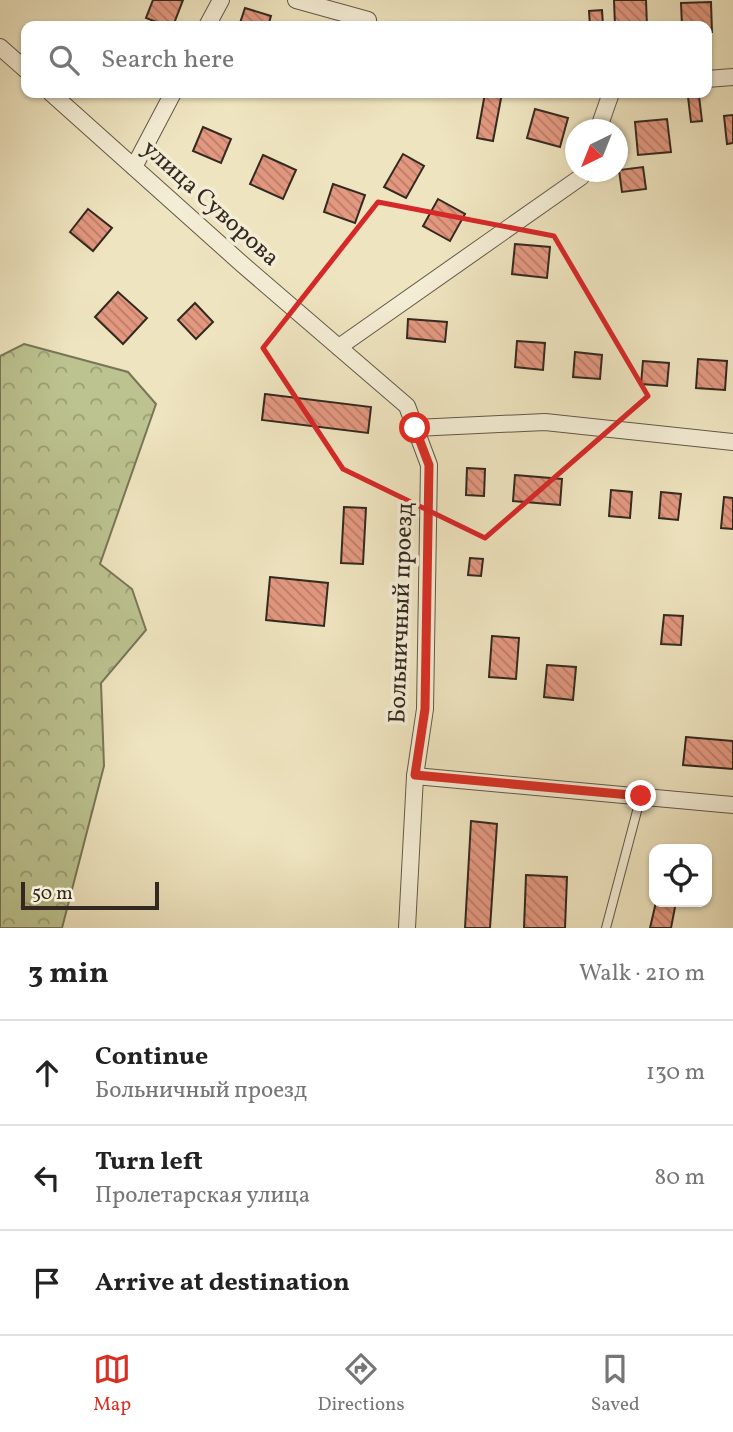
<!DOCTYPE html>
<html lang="en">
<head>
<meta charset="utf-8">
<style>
	body { margin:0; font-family:Vollkorn,serif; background:#f2f2f2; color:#222 }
	.controls { position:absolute; right:21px; bottom:21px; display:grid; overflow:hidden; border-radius:14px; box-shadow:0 2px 5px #0004 }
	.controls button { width:63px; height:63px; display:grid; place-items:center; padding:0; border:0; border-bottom:2px solid #e0e0e0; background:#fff; color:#222; font:35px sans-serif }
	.compass { position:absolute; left:565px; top:119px; width:63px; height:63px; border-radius:50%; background:#fff; box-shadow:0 2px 5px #0004; rotate:223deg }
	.scale { position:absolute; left:21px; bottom:18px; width:138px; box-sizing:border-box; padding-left:7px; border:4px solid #332920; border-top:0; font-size:19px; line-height:24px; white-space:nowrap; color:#332920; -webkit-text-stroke:5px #f4edd5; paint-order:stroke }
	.stop { position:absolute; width:21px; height:21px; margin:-16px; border:5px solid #d93025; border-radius:50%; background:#fff }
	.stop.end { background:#d93025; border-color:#fff; box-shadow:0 2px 7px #0008 }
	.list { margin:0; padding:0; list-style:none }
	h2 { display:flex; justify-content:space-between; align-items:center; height:91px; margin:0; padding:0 28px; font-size:30px }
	h2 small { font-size:23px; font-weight:400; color:#767676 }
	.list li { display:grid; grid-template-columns:46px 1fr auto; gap:21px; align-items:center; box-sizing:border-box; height:105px; padding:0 28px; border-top:2px solid #e0e0e0 }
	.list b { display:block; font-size:26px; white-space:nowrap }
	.list p { margin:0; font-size:23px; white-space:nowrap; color:#767676 }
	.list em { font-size:23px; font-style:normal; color:#767676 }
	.icon { flex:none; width:38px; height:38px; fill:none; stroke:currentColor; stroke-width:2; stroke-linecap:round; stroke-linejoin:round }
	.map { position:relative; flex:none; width:733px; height:928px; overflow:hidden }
	.search { position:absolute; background:#fff; box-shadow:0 2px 5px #0004; left:21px; right:21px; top:21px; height:77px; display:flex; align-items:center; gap:18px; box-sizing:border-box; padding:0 24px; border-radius:14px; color:#767676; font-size:26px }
	.sheet { height:406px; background:#fff }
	nav { display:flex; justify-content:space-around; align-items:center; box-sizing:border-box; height:98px; border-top:2px solid #e0e0e0; background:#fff; font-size:19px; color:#767676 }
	nav a { display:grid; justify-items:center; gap:4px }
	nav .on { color:#d93025 }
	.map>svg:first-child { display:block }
	.forest { fill:url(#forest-crowns); stroke:#787658; stroke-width:2 }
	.building { fill:url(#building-back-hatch); stroke:#332920; stroke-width:2 }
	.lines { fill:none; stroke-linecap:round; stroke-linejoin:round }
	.service-casing { stroke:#625848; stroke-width:10 }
	.minor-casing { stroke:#625848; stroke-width:18 }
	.service { stroke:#f4edd5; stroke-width:8 }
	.minor { stroke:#f4edd5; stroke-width:16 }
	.route { stroke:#d93025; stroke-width:9 }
	.marked { fill:none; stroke:#d62828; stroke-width:5; stroke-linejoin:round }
	.labels { text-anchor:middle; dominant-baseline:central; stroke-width:7; stroke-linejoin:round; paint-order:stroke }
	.street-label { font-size:24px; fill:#332920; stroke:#f4edd5 }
</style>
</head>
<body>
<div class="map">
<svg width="733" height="928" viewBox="0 0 733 928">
	<defs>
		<pattern id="forest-crowns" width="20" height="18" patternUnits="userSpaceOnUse" patternTransform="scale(1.75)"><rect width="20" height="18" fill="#bcc390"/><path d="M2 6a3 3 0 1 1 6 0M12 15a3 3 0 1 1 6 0" fill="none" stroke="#999e75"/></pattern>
		<pattern id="building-back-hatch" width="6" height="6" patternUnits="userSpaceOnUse" patternTransform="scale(1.75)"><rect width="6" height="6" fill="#e39880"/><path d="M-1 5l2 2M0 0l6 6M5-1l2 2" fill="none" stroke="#b97c68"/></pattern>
	</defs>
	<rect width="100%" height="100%" fill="#eee4bf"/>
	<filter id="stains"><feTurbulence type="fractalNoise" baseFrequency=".00286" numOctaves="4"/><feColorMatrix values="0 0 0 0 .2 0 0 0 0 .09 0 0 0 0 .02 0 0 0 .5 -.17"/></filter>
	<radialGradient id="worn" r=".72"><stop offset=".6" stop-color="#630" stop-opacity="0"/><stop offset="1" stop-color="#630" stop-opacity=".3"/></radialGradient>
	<polygon class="forest" points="24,344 128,372 156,404 100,564 132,589 146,630 101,683 104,766 62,928 0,928 0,356"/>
	<g class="building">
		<polygon points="153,0 183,0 173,26 167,26 146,18"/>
		<polygon points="614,0 646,0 647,26 615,26"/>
		<polygon points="711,2 712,32 707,32 707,26 682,26 681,3"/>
		<polygon points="245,8 271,16 268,26 239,26"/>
		<polygon points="602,10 603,26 590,26 589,11"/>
		<polygon points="485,93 502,93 493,141 477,138"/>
		<polygon points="699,96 702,121 691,122 688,97"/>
		<polygon points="535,109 568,118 560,147 527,138"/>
		<polygon points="733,115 733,143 727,144 724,116"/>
		<polygon points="667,119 671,152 638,155 635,122"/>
		<polygon points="203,127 231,139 221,163 193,151"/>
		<polygon points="403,154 424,166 406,198 384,187"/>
		<polygon points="263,155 296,170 283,199 250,184"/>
		<polygon points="643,167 646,189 622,192 619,170"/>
		<polygon points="333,184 365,195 355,223 324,212"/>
		<polygon points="438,199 465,214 450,241 423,226"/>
		<polygon points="88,209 112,228 93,251 70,232"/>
		<polygon points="515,244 550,247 547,278 512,274"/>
		<polygon points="118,292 147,318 123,344 95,317"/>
		<polygon points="195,303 213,322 196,339 178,320"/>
		<polygon points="408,319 447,322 445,342 407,338"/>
		<polygon points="517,341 545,343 543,370 515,367"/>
		<polygon points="575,352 602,355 600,379 573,377"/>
		<polygon points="698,359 727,361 725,390 696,388"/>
		<polygon points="643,361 669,363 667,386 641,384"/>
		<polygon points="265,394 371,407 368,433 262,420"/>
		<polygon points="467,468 485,469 484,496 466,495"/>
		<polygon points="515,475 562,479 560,505 513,501"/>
		<polygon points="611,490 632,492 630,518 609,516"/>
		<polygon points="661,492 681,494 678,520 659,518"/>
		<polygon points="724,497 733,498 733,529 721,528"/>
		<polygon points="344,507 366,508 363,564 341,563"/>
		<polygon points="470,558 483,559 481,576 468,575"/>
		<polygon points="270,577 328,583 324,626 266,620"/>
		<polygon points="664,615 683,616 681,645 661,644"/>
		<polygon points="492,636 519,638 516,679 489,677"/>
		<polygon points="547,665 576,667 573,700 544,697"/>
		<polygon points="686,737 733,741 733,769 683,765"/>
		<polygon points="471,821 497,824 490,928 465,928"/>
		<polygon points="526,875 567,877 565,928 524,928"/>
		<polygon points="656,902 676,902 671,928 650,928"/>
	</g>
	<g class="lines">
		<g class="service-casing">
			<polyline id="service" points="606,928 641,796"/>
		</g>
		<g class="minor-casing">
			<g id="minor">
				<polyline points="296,0 368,20"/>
				<polyline points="207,26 221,0"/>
				<polyline points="0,47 26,70"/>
				<polyline points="707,79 733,77"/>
				<polyline points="51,93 242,264 407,406 429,465 425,709 415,776 407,928"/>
				<polyline points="598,130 611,93"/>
				<polyline points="134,167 173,93"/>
				<polyline points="339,347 581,177 583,172"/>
				<polyline points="415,428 545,422 733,442"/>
				<polyline points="415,776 733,805"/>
			</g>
		</g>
		<use href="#service" class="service"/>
		<use href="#minor" class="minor"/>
	</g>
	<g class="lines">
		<polyline class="route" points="415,428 429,465 425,709 415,775 641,796"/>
	</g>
	<path class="marked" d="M378,202L554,236L648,396L485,538L343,469L263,348Z"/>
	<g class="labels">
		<g class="street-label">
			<text transform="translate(210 204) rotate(42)">улица Суворова</text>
			<text transform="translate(402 613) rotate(-88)">Больничный проезд</text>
		</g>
	</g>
	<rect width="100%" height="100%" filter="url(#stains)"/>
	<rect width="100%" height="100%" fill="url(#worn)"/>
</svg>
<div class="controls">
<button><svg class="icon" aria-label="locate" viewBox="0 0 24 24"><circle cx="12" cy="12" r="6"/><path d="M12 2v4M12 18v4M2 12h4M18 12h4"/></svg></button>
</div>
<svg class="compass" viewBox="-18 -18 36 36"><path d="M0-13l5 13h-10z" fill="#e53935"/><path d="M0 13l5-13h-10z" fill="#767676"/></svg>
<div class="scale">50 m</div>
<div class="stop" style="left:415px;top:428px"></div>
<div class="stop end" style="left:641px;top:796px"></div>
<div class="search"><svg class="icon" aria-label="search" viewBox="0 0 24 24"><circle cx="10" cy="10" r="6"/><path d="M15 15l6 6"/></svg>Search here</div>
</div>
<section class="sheet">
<h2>3 min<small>Walk · 210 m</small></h2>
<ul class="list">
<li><svg class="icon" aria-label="ahead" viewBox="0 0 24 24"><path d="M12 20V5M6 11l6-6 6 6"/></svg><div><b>Continue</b><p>Больничный проезд</p></div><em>130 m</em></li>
<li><svg class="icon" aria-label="left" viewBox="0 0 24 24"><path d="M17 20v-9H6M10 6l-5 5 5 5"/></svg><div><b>Turn left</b><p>Пролетарская улица</p></div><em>80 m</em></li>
<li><svg class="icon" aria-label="arrive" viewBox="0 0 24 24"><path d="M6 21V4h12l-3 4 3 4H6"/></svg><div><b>Arrive at destination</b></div></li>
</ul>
</section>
<nav>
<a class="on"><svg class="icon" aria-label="map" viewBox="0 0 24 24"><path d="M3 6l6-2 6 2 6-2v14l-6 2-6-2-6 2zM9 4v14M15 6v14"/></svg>Map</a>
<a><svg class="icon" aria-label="directions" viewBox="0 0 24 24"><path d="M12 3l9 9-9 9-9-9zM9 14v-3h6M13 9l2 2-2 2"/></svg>Directions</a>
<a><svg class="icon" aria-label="saved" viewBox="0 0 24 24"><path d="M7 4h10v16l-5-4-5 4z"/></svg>Saved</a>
</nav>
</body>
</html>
